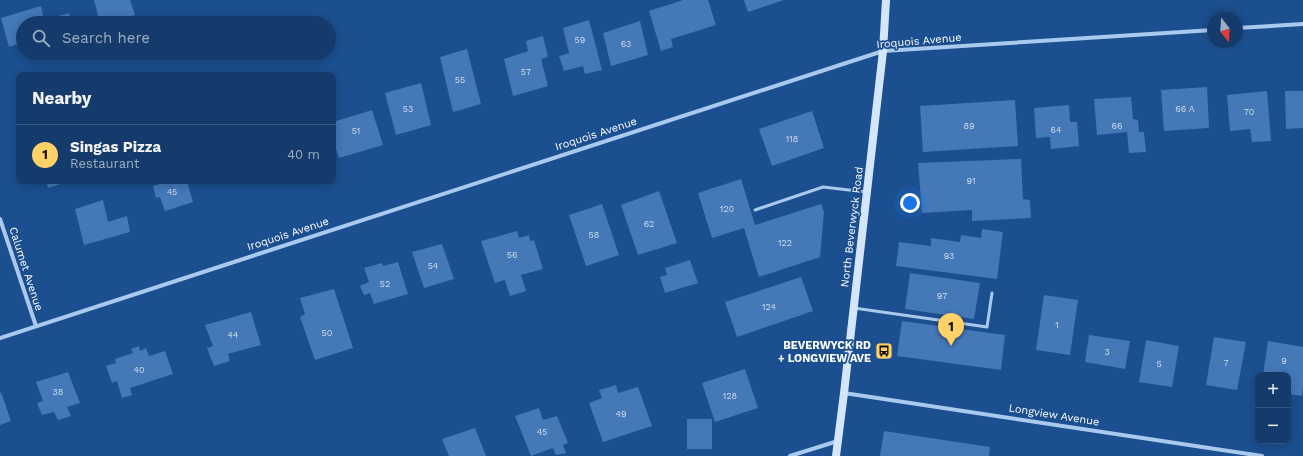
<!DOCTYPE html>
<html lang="en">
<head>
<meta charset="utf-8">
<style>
	body { margin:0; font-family:"Work Sans",sans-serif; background:#214673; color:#f1f3f6 }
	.controls { position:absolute; right:12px; bottom:12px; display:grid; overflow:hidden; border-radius:8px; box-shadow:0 2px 10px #0003 }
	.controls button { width:36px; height:36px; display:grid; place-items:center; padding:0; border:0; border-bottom:1px solid #33557e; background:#143b6b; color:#f1f3f6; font:20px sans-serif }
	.compass { position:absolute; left:1207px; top:12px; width:36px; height:36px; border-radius:50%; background:#143b6b; box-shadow:0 2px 10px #0003; rotate:163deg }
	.you { position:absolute; left:910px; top:203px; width:14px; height:14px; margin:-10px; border:3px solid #fff; border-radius:50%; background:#1a73e8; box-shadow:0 0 0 6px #1a73e833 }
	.badge { display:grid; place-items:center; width:26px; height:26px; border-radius:50%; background:#ffd166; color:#111; font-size:13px; font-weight:700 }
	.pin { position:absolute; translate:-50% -33px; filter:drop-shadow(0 1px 2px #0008) }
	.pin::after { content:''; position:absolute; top:21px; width:14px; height:12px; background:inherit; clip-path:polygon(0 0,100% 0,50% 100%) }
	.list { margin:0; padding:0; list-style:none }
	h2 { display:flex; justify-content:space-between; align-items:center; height:52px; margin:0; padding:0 16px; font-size:17px }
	h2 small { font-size:13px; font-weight:400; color:#9dadc1 }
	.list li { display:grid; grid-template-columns:26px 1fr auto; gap:12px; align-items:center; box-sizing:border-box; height:60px; padding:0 16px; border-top:1px solid #33557e }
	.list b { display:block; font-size:15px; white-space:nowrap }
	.list p { margin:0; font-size:13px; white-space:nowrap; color:#9dadc1 }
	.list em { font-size:13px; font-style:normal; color:#9dadc1 }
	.icon { flex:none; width:22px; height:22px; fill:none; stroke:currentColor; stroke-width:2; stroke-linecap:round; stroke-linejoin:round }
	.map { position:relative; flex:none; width:1303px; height:456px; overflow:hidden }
	.search { position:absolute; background:#143b6b; box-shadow:0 2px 10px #0003; left:16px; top:16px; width:320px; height:44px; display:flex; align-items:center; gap:10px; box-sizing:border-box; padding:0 14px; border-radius:22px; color:#9dadc1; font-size:15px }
	.panel { position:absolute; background:#143b6b; box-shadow:0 2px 10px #0003; left:16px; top:72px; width:320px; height:112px; border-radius:8px }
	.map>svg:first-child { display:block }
	.building { fill:#4478b7 }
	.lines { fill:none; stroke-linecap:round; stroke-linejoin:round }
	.lane { stroke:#a9c9ee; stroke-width:3 }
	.street { stroke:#a9c9ee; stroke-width:4 }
	.secondary { stroke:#d6e6fa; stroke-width:8 }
	.labels { text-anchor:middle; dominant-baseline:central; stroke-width:3.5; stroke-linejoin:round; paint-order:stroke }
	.number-label { font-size:9px; fill:#d0dded }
	.street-label { font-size:11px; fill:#fff; stroke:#1b4f8f }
	.poi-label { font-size:11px; font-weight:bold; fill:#fff; stroke:#1b4f8f; text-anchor:end }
</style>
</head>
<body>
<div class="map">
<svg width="1303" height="456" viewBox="0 0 1303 456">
	<rect width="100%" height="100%" fill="#1b4f8f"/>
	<g class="building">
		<polygon points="94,0 130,0 135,15 107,23 100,23"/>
		<polygon points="683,0 708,0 716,25 671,39 673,47 661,51 649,11"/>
		<polygon points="744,0 784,0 748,12"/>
		<polygon points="41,6 44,20 69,13 72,23 23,23 23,49 20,50 18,44 9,47 1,18"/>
		<polygon points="589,20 602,70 585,74 583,66 564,71 559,56 569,53 563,28"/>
		<polygon points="640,21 648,55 611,66 603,33"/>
		<polygon points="543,36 548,57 541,59 548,86 513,96 504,59 528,51 526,41"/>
		<polygon points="467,49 481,104 453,112 440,57"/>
		<polygon points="421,83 431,125 396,135 385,93"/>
		<polygon points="1207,87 1209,128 1164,131 1161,90"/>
		<polygon points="1267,91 1271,141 1252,142 1250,129 1230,131 1227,95"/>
		<polygon points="1285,91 1303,91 1303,128 1286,129"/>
		<polygon points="1131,97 1133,119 1138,120 1139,132 1144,132 1146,152 1129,153 1127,132 1097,135 1094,99"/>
		<polygon points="1015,100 1018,146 923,152 920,106"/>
		<polygon points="1069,105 1070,122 1077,122 1079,146 1051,149 1050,137 1036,138 1034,108"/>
		<polygon points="372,110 383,145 339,158 333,140 333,122"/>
		<polygon points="812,111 824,148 772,166 759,129"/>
		<polygon points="1021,159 1023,199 1030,200 1031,218 972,221 972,210 922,213 918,163"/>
		<polygon points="741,179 755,225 821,204 824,212 820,257 759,277 744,228 712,238 698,193"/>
		<polygon points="46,181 70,181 48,188"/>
		<polygon points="170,181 187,181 193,202 165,211 160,197 156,198 153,186"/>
		<polygon points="659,191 677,243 638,255 621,205"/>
		<polygon points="103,200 108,222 127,216 130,232 84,245 75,209"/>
		<polygon points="602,204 619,255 586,266 569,215"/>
		<polygon points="982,229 1003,232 997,279 896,266 899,242 931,246 931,238 960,242 961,235 981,238"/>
		<polygon points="517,231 519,238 529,235 530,241 534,240 543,269 521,275 526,291 510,296 505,280 495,283 481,241"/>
		<polygon points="442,244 454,279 424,288 412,252"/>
		<polygon points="690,260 698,283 665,293 660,277 667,275 665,268"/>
		<polygon points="398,262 408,294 374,304 370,293 364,295 360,286 369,282 364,268 382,263 383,266"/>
		<polygon points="910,273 980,283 974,319 905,309"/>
		<polygon points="801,277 813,311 737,337 725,302"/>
		<polygon points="334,289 353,348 315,360 300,317 305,314 300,298"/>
		<polygon points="1044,295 1078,300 1070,355 1036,350"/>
		<polygon points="251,312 261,345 228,354 230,361 214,366 207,348 213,346 205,325"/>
		<polygon points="902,321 1005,335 1001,370 897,356"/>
		<polygon points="1089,335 1130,341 1125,369 1085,362"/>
		<polygon points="1214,337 1246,342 1237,390 1206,385"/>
		<polygon points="1146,340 1179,346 1172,387 1139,382"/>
		<polygon points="1268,341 1303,347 1303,387 1302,396 1288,394 1288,375 1263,375"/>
		<polygon points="139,346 140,351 146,348 149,356 165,351 173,374 130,388 132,395 122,398 117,381 112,383 106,366 116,363 115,359 133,353 131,349"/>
		<polygon points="745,369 758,408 715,422 702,383"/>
		<polygon points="68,372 80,403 67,407 71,416 58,420 54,412 42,415 37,403 43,401 36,382"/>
		<polygon points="616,385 618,393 638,387 652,426 603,442 589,403 602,398 599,390"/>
		<polygon points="1,392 11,421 0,425 0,393"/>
		<polygon points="539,408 543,420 557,416 568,443 563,445 566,453 556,455 553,448 531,456 515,416"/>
		<rect x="687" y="419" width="25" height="30"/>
		<polygon points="475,428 486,456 449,456 442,439"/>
		<polygon points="884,431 990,447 989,456 880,456"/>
	</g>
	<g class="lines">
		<g class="lane">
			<polyline points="755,210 823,187 866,192"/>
			<polyline points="854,308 987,327 992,293"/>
		</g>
		<g class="street">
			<polyline points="1237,28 1303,24"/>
			<polyline points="0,219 36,326"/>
			<polyline points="0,338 883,51 1213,30"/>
			<polyline points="844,393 1262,456"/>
			<polyline points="790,456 838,441"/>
		</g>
		<polyline class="secondary" points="836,456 844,393 883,51 886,0"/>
	</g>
	<defs>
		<g id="bus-square" transform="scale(0.9)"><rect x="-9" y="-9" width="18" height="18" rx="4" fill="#ffd166" stroke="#1b4f8f"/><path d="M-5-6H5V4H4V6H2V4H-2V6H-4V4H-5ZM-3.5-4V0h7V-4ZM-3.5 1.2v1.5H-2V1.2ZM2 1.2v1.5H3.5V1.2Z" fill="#111"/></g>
	</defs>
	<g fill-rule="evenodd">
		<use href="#bus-square" x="884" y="351"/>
	</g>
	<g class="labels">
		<g class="number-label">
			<text x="580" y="40">59</text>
			<text x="626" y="44">63</text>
			<text x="526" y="72">57</text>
			<text x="460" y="80">55</text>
			<text x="408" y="109">53</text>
			<text x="1185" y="109">66 A</text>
			<text x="1249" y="112">70</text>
			<text x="969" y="126">89</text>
			<text x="1117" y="126">66</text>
			<text x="1056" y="130">64</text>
			<text x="356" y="131">51</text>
			<text x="792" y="139">118</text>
			<text x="971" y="181">91</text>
			<text x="172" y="192">45</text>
			<text x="727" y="209">120</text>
			<text x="649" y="224">62</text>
			<text x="594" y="235">58</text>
			<text x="785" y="243">122</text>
			<text x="512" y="255">56</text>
			<text x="949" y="256">93</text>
			<text x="433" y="266">54</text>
			<text x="385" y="284">52</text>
			<text x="942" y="296">97</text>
			<text x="769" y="307">124</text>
			<text x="1057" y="325">1</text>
			<text x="327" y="333">50</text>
			<text x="233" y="335">44</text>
			<text x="1107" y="352">3</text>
			<text x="1284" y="361">9</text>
			<text x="1226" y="363">7</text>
			<text x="1159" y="364">5</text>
			<text x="139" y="370">40</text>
			<text x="58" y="392">38</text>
			<text x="730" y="396">128</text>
			<text x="621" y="414">49</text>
			<text x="542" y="432">45</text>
		</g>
		<g class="street-label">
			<text transform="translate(919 41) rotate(-5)">Iroquois Avenue</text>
			<text transform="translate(596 134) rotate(-18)">Iroquois Avenue</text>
			<text transform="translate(852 227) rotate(-83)">North Beverwyck Road</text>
			<text transform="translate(288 234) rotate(-18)">Iroquois Avenue</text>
			<text transform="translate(26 269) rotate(72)">Calumet Avenue</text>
			<text transform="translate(1054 415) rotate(9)">Longview Avenue</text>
		</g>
		<g class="poi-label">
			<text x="871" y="345">BEVERWYCK RD<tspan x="871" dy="13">+ LONGVIEW AVE</tspan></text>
		</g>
	</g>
</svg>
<div class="controls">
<button>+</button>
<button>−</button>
</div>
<svg class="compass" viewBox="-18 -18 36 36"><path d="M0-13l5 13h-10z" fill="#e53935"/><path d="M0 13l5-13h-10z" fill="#9dadc1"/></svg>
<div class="you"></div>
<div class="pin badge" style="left:951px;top:346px">1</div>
<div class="search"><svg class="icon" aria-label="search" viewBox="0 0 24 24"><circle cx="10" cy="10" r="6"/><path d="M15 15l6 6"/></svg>Search here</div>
<section class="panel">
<h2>Nearby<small></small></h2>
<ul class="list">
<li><span class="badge">1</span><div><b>Singas Pizza</b><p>Restaurant</p></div><em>40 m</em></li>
</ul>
</section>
</div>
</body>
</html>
